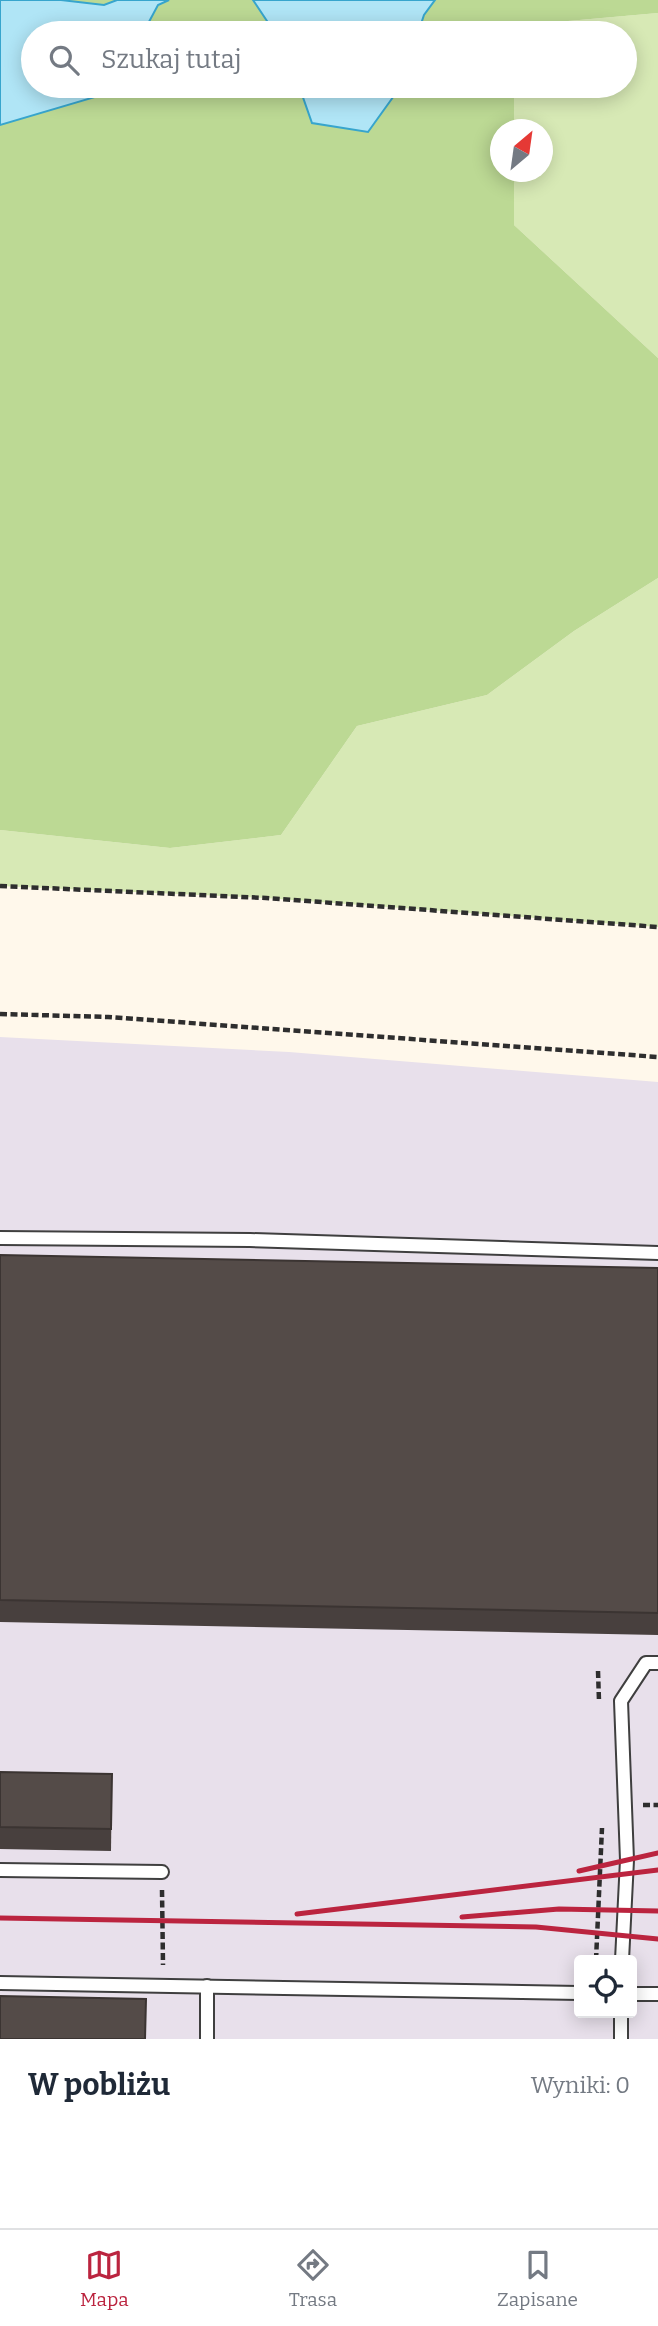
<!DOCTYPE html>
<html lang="pl">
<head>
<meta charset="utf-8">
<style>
	body { margin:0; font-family:Bitter,serif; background:#f2f2f3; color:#1f2937 }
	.controls { position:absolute; right:21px; bottom:21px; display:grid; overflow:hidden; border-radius:7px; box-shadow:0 4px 18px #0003 }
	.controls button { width:63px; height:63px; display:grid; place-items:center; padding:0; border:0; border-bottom:2px solid #e0e1e3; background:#fff; color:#1f2937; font:35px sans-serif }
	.compass { position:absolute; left:490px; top:119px; width:63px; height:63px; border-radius:50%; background:#fff; box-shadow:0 4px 18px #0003; rotate:29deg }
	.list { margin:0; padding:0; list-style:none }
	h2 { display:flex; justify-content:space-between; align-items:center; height:91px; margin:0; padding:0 28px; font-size:30px }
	h2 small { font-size:23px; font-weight:400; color:#747a83 }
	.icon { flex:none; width:38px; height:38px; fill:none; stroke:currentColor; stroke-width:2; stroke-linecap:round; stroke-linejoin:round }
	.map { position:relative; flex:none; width:658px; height:2039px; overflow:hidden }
	.search { position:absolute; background:#fff; box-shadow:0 4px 18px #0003; left:21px; right:21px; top:21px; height:77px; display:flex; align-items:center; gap:18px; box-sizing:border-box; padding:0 24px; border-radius:38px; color:#747a83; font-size:26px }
	.sheet { height:189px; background:#fff }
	nav { display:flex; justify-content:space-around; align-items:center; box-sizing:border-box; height:98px; border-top:2px solid #e0e1e3; background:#fff; font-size:19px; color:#747a83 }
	nav a { display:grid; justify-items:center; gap:4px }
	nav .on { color:#bb243f }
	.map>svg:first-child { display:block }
	.industrial { fill:#e8e0eb; fill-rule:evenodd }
	.green { fill:#d7e9b5 }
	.forest { fill:#bcd994 }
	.water { fill:#b0e5f6; stroke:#37a5cd; stroke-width:2 }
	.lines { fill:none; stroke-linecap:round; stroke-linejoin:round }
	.service-casing { stroke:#3f3f3f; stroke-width:16 }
	.path { stroke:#2e2e2e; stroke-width:4.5; stroke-dasharray:7 3.5; stroke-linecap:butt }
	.service { stroke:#fff; stroke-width:12 }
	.rail { stroke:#bb243f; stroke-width:5 }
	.wall { fill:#48403e }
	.building { fill:#544b48; stroke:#3b3432; stroke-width:2 }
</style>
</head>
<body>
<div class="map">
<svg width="658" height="2039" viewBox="0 0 658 2039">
	<rect width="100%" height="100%" fill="#fff8eb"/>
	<path class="industrial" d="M0,1037L289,1052L658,1082V2039H0ZM579,1960H632V2013H579Z"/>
	<g class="green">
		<polygon points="658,13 658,358 514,225 514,172 542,172 542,130 514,129 514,96 521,86 625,86 625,33 559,33 568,21"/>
		<polygon points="658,578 658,927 266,898 0,886 0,830 170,848 281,835 357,726 487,695 574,631"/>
	</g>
	<polygon class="forest" points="0,0 658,0 658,13 568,21 559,33 33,33 33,86 521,86 514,96 514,129 500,130 500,172 514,172 514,225 658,358 658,578 574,631 487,695 357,726 281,835 170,848 0,830"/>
	<g class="water">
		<polygon points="0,0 61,0 104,5 117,0 169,0 158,5 143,33 33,33 33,86 116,86 112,92 0,125"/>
		<polygon points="253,0 435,0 424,15 418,33 275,33"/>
		<polygon points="299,86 401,86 368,132 312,123"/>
	</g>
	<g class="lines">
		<g class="service-casing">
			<g id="service">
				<polyline points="0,1238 250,1240 658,1253"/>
				<polyline points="0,1870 162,1872"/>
				<polyline points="622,1960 627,1860 621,1701 646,1663 658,1663"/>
				<polyline points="0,1983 579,1993"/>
				<polyline points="632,1994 658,1994"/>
				<polyline points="207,2039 207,1986"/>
				<polyline points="621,2039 621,2013"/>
			</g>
		</g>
		<g class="path">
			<polyline points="0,886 266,898 658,927"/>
			<polyline points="0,1014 108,1017 658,1057"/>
			<polyline points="598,1671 599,1701"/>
			<polyline points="643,1805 658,1805"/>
			<polyline points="162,1890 163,1965"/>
			<polyline points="596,1960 602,1828"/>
		</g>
		<use href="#service" class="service"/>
		<g class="rail">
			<polyline points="579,1871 658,1853"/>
			<polyline points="297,1914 658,1870"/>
			<polyline points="462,1917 559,1909 658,1911"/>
			<polyline points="0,1918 536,1927 658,1939"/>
		</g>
	</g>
	<g class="wall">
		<polygon points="0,1255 658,1268 658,1635 0,1622"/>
		<polygon points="0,1772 112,1774 111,1851 0,1849"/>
	</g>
	<g class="building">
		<polygon points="0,1255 658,1268 658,1613 0,1600"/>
		<polygon points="0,1772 112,1774 111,1829 0,1827"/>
		<polygon points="0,1996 146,1999 145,2039 0,2039"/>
	</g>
</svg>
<div class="controls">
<button><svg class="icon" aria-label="locate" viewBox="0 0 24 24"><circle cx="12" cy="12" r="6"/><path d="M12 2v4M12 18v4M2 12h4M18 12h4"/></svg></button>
</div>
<svg class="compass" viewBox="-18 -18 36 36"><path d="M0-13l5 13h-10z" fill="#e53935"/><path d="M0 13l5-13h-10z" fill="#747a83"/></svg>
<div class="search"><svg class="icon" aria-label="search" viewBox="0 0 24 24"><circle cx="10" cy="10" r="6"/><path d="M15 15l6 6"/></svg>Szukaj tutaj</div>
</div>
<section class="sheet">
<h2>W pobliżu<small>Wyniki: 0</small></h2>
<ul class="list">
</ul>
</section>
<nav>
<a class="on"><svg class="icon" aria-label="map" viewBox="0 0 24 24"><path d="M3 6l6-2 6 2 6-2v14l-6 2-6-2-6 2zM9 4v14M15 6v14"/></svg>Mapa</a>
<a><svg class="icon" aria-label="directions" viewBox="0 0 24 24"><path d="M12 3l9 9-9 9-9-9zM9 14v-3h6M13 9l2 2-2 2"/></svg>Trasa</a>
<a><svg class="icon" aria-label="saved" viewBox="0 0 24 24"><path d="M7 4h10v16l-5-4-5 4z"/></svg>Zapisane</a>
</nav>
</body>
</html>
